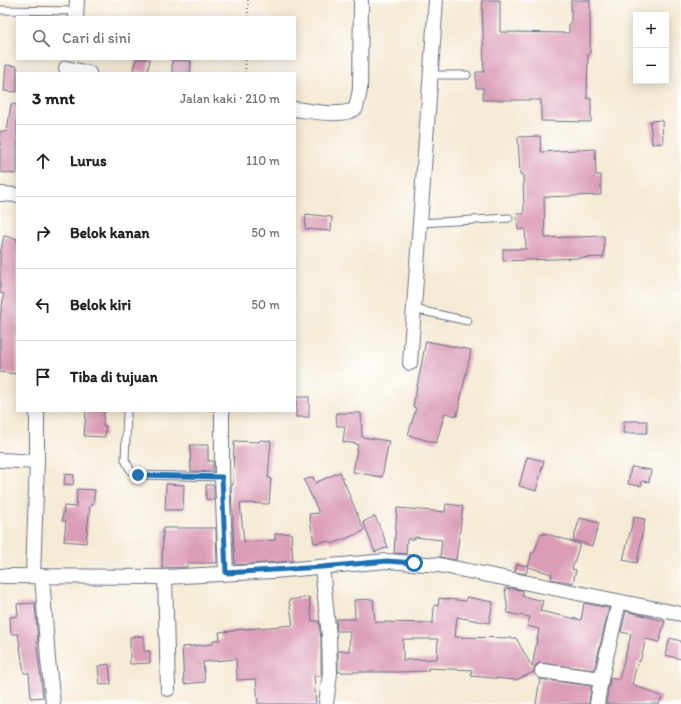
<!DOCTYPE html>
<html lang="id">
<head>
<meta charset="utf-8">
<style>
	body { margin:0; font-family:Itim,sans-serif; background:#f2f2f2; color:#202124 }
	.controls { position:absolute; right:12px; top:12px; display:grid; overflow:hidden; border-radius:0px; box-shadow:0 2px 10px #0003 }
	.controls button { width:36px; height:36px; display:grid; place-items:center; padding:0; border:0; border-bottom:1px solid #e0e0e0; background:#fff; color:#202124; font:20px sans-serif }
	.stop { position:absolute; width:12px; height:12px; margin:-9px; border:3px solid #1f6fb2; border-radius:50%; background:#fff }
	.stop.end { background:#1f6fb2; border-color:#fff; box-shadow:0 1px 4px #0008 }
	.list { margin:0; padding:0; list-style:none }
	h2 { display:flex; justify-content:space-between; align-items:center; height:52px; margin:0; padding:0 16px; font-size:17px }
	h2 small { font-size:13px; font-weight:400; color:#757577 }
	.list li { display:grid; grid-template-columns:26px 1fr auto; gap:12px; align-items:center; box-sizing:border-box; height:72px; padding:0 16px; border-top:1px solid #e0e0e0 }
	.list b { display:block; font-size:15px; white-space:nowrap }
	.list em { font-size:13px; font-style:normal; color:#757577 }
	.icon { flex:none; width:22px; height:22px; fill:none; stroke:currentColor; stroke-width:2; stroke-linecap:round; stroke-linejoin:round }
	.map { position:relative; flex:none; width:681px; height:704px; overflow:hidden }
	.search { position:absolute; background:#fff; box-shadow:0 2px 10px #0003; left:16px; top:16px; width:280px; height:44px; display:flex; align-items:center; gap:10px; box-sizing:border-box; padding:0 14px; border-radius:0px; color:#757577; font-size:15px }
	.panel { position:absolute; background:#fff; box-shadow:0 2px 10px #0003; left:16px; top:72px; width:280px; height:340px; border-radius:0px }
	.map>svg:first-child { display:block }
	.building { fill:#db9cb7; fill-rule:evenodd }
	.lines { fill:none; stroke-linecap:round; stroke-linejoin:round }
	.service-casing { stroke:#677087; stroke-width:9 }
	.minor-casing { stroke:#677087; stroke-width:16 }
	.path { stroke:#677087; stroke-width:2; stroke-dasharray:1 3; stroke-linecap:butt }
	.service { stroke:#fff; stroke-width:7 }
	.minor { stroke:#fff; stroke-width:14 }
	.route { stroke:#1f6fb2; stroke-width:5 }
</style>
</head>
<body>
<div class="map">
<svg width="681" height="704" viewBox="0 0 681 704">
	<rect width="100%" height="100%" fill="#fff"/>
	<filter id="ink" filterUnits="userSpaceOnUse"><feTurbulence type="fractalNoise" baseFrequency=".025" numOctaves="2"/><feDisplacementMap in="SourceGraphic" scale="8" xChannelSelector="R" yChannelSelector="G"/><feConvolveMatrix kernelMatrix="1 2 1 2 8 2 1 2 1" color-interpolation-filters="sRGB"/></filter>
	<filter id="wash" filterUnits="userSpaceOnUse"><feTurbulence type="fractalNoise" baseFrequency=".012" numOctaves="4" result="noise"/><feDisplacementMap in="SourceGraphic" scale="16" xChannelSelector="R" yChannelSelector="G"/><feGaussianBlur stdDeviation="0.9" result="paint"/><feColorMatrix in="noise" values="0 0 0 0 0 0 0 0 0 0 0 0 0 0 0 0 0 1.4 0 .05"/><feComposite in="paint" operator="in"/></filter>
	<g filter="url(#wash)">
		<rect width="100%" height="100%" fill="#f5ead4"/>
		<g id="blocks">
			<g class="building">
				<polygon points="482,0 500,0 500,32 569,33 569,23 571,23 571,0 590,0 590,54 588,54 587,98 591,99 591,122 541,121 541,100 483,100 483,88 476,88 476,72 484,72"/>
				<polygon points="136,59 150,59 147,73 133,70"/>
				<polygon points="172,60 191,61 190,73 172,73"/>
				<polygon points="6,65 17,66 17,92 4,91"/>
				<polygon points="11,104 17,105 17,174 0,172 0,131 7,132"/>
				<polygon points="662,120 663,143 652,144 650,121"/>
				<polygon points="540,136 541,152 595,149 596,175 601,175 601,195 544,197 545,238 604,236 604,257 503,261 503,249 526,249 525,229 518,230 517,214 524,214 523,175 520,175 518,137"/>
				<polygon points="306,214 332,217 331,231 305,229"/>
				<polygon points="4,236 17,239 17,374 0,372 0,317 4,294 0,293 0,254"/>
				<polygon points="426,341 471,350 457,416 445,413 436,443 408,435 416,408 413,407"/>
				<rect x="296" y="397" width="13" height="20"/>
				<polygon points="86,411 104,411 103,426 106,426 105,437 84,436"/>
				<polygon points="336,413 361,413 362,437 389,441 382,477 353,472 358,444 343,442 345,426 337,426"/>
				<polygon points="624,421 647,421 647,433 623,433"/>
				<polygon points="260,440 271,441 268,478 271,478 269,504 240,503 244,542 275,540 275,534 291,533 293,561 235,565 233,528 233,511 232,511 231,485 233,485 234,441 259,442"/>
				<polygon points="190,445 208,445 208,461 213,461 213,472 191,471"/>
				<polygon points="527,457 544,461 536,491 519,486"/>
				<polygon points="631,467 651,470 649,482 642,481 641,486 628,484"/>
				<polygon points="340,472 364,531 332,544 330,541 314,543 309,514 319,513 304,480 313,477 315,483"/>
				<polygon points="65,474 74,475 73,485 64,484"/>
				<polygon points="166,484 184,485 183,510 165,510"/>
				<polygon points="206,485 214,485 214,500 206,499"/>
				<polygon points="77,489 95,490 93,505 90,505 86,543 64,541 66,521 62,521 64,506 76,507"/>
				<polygon points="446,504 463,506 456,560 440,557 442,540 415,537 415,539 407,539 406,554 394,553 397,508 445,512"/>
				<polygon points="375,516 388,547 375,552 363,522"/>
				<polygon points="634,517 645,519 637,563 623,560"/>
				<polygon points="580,518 599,523 592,546 573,540"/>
				<polygon points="163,528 216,528 217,563 187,563 187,567 162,568"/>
				<polygon points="544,533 580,544 572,569 576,570 573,583 551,579 552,574 528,567 532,552 534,553 541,534 544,535"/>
				<polygon points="517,564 528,566 526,574 515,572"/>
				<path d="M505,588L522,590L523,592L522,596L543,601L540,611L581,620L584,603L609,608L594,670L539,663L535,666L534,672L516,680L471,676L472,670L428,668V671L399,672H338V651H349L350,631H337L336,619H355L354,600L373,599L375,622L433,623L434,605L438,606L439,598L466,601V597L493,602L489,623L457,617L455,637L516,638L532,667L539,629L527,626L530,617L508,613ZM403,639H438L437,659L403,660Z"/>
				<polygon points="309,597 312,621 319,621 321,638 321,676 314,676 316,704 258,704 256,679 237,680 236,659 203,662 205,682 184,684 182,647 213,644 213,640 220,640 219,632 234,631 234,630 293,625 289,600"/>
				<polygon points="35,603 38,645 37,646 43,697 31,698 29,673 24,673 18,634 11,634 10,617 18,616 17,604"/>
				<polygon points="626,611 665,621 659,642 646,639 640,662 638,661 632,684 662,697 659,704 606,704 610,678 619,680 631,634 621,632"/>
				<polygon points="144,636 144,651 150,651 150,663 130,664 130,637"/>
				<polygon points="670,638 681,641 681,659 665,655"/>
				<polygon points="109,664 111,684 100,685 98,666"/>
				<polygon points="540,679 591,686 589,704 536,704"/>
			</g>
		</g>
	</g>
	<g filter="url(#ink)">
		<use href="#blocks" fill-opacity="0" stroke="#677087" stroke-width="1"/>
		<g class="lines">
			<g class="service-casing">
				<g id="service">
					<polyline points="0,10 76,11"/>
					<polyline points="431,75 467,75"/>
					<polyline points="420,223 509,218"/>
					<polyline points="414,309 468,321"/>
					<polyline points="127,414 125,460 131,471 138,475 222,477"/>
				</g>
			</g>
			<g class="minor-casing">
				<g id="minor">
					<polyline points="76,17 77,0"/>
					<polyline points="66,68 89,73"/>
					<path d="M295,109C311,111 343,118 356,108L360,90L361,0"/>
					<polyline points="0,194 17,195"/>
					<polyline points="410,363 436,0"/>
					<polyline points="222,411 222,477 226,573"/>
					<polyline points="0,460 37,462"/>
					<polyline points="322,567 329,637 330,673 326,704"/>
					<polyline points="0,576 165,577 273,571 387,561 439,565 681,614"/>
					<polyline points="33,576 37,462 37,411"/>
					<polyline points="42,576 48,660 53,704"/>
					<polyline points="165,577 168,689"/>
					<polyline points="542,671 601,679"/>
					<polyline points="597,704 601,679 619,602"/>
				</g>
			</g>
			<g class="path">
				<polyline points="248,17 248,0"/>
				<polyline points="245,73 246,59"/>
			</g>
			<use href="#service" class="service"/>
			<use href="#minor" class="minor"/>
		</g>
	</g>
	<g class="lines" filter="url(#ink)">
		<polyline class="route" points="138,475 222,477 226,573 322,567 387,561 414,563"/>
	</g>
</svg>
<div class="controls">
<button>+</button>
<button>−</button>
</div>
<div class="stop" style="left:414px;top:563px"></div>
<div class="stop end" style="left:138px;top:475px"></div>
<div class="search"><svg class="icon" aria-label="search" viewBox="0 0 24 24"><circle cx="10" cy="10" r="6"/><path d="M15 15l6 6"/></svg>Cari di sini</div>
<section class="panel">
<h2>3 mnt<small>Jalan kaki · 210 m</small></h2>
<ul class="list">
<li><svg class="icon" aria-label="ahead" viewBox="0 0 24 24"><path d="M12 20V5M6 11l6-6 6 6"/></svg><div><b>Lurus</b></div><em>110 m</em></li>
<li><svg class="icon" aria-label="right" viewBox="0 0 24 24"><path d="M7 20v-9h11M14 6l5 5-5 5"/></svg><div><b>Belok kanan</b></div><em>50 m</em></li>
<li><svg class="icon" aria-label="left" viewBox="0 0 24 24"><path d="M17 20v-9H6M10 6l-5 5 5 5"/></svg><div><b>Belok kiri</b></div><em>50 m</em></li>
<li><svg class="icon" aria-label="arrive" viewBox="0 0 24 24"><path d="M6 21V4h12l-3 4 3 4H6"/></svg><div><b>Tiba di tujuan</b></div></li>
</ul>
</section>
</div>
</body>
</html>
